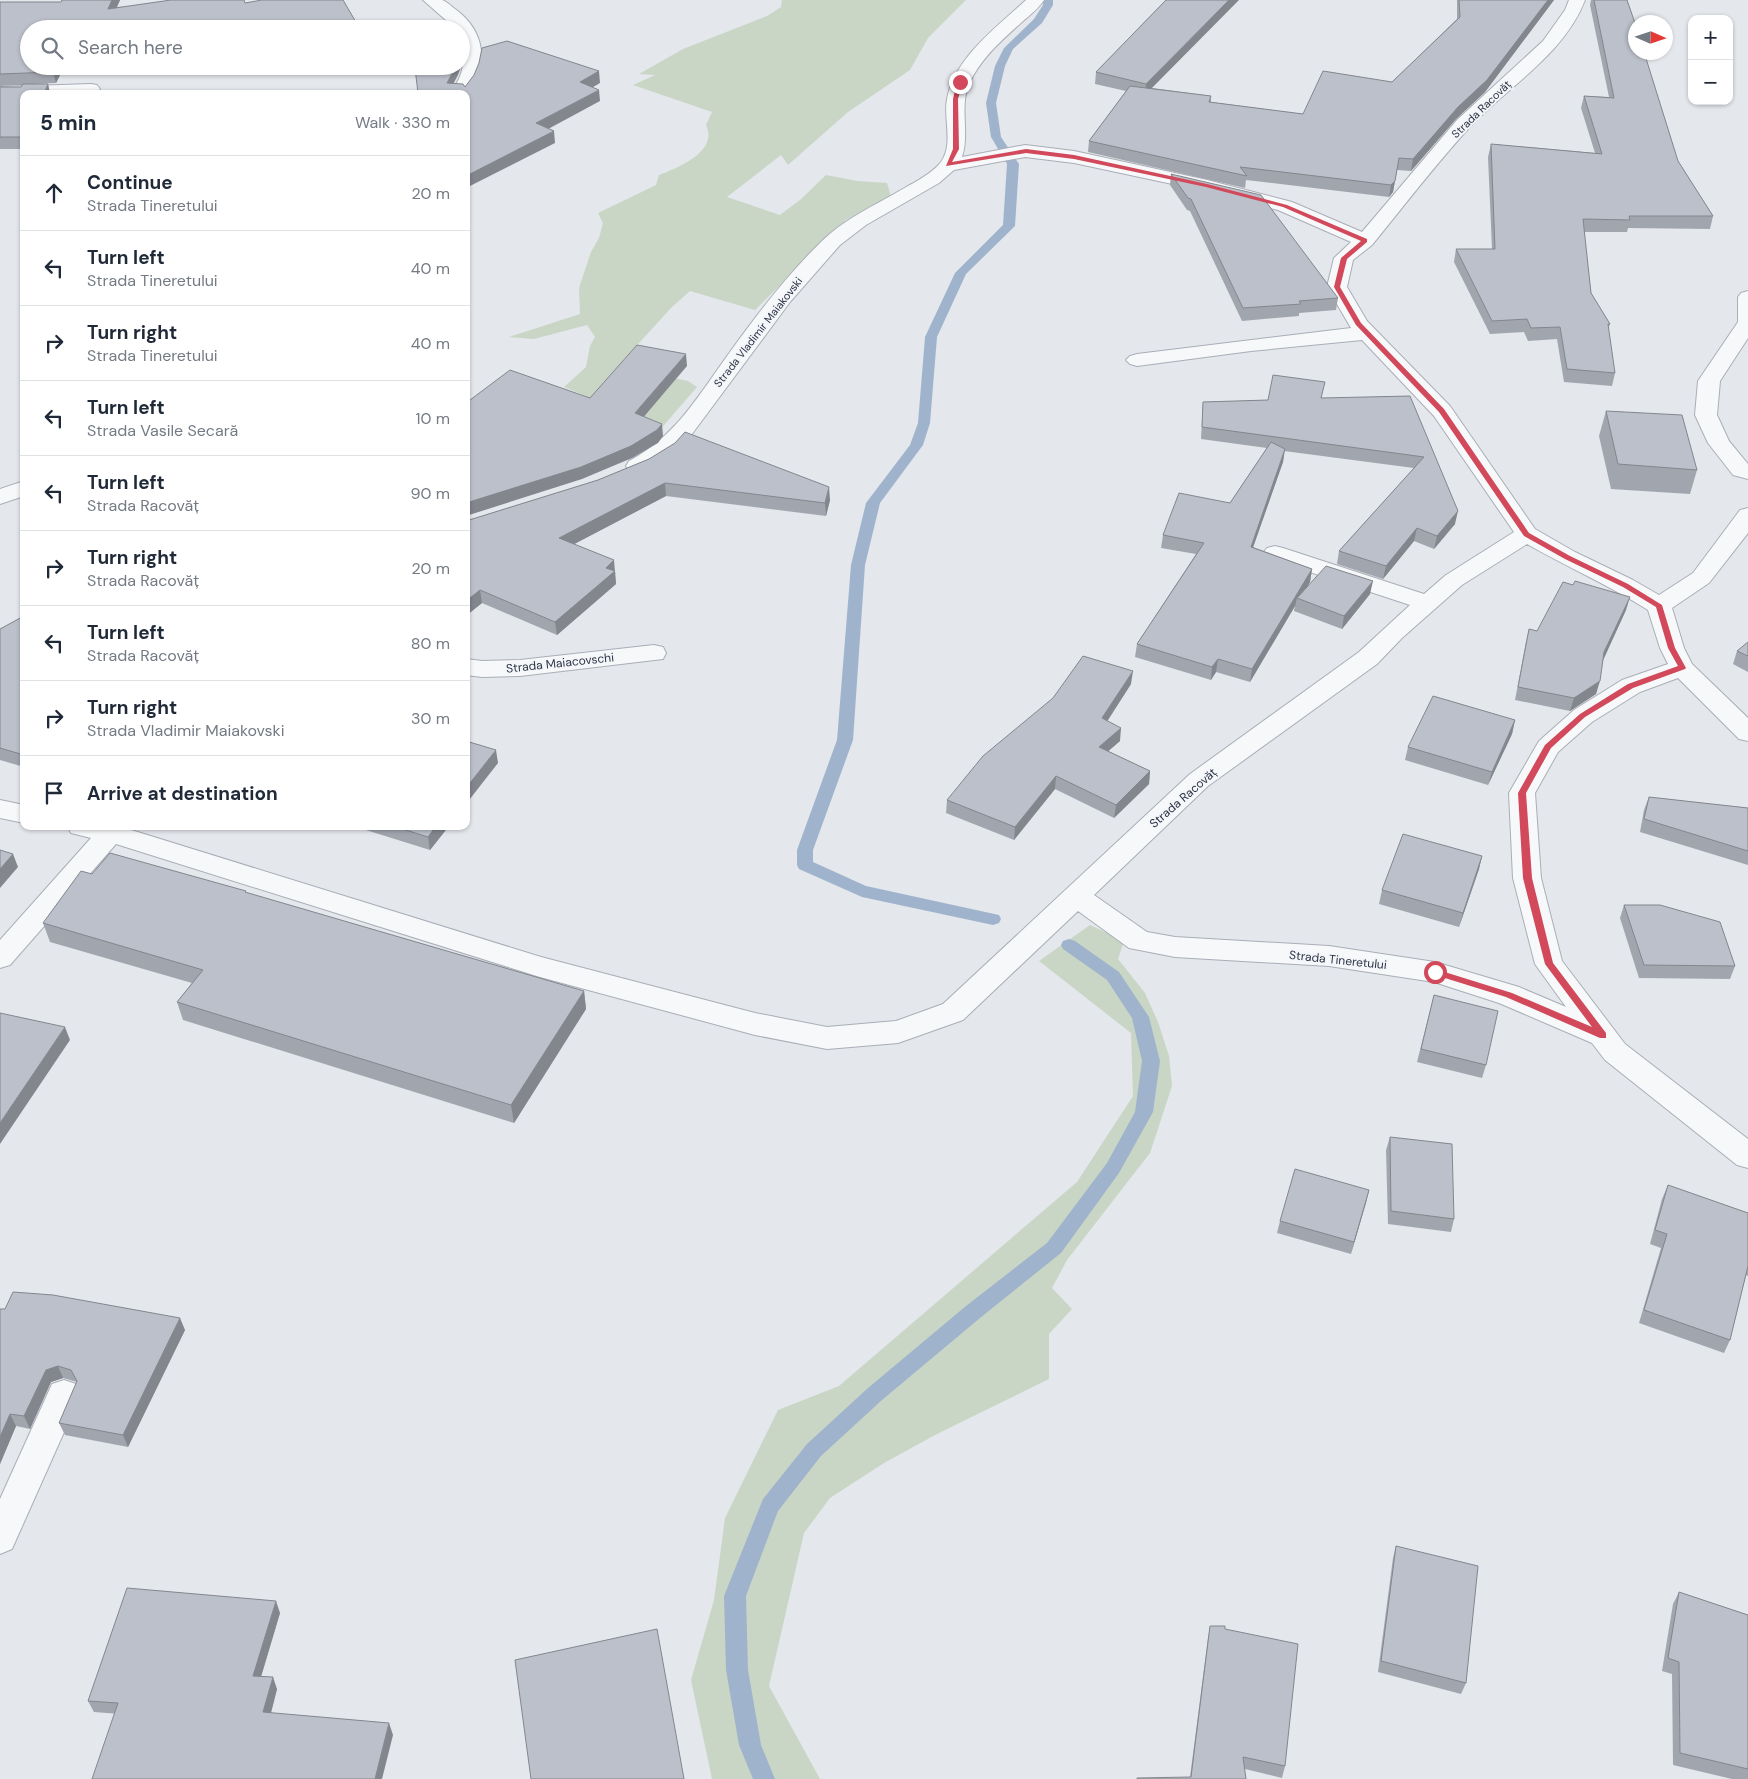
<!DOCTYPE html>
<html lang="en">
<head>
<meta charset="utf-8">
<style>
	body { margin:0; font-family:"DM Sans",sans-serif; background:#f2f2f3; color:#1f2937 }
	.controls { position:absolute; right:15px; top:15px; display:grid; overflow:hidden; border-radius:10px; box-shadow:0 1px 4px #0004 }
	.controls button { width:45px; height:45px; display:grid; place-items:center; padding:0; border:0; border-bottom:1px solid #e0e1e3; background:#fff; color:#1f2937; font:25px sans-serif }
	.compass { position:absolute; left:1628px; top:15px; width:45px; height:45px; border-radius:50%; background:#fff; box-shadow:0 1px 4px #0004; rotate:93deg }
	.stop { position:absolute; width:15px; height:15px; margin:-11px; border:4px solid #d1495b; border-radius:50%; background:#fff }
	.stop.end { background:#d1495b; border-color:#fff; box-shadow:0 1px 5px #0008 }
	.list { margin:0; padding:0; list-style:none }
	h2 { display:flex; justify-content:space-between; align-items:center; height:65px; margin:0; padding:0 20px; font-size:21px }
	h2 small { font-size:16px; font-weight:400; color:#747a83 }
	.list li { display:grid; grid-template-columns:32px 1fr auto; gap:15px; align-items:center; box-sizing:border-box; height:75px; padding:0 20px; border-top:1px solid #e0e1e3 }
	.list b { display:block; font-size:19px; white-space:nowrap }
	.list p { margin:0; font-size:16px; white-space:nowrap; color:#747a83 }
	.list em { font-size:16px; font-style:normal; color:#747a83 }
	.icon { flex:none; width:28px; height:28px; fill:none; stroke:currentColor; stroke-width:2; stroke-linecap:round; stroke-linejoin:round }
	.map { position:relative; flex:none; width:1748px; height:1779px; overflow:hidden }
	.search { position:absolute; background:#fff; box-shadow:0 1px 4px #0004; left:20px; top:20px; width:450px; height:55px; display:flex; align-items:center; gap:12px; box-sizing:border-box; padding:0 18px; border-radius:28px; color:#747a83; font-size:19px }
	.panel { position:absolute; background:#fff; box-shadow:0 1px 4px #0004; left:20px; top:90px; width:450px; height:740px; border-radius:10px }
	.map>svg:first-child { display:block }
	.green { fill:#c9d6c5 }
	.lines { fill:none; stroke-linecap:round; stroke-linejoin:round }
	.stream { fill:#9fb4cc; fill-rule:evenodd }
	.minor-casing { stroke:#a9aeb7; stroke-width:2 }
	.minor { fill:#f7f8fa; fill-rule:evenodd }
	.wall { fill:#a1a5ae }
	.shaded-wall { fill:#83868d }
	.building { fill:#bbc0ca; stroke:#83868d }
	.route { fill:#d1495b }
	.labels { text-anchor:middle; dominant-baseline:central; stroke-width:4; stroke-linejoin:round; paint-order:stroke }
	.far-street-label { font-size:11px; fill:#2b3445; stroke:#f4f6f9 }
	.street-label { font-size:12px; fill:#2b3445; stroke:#f4f6f9 }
</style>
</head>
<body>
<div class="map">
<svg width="1748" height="1779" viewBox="0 0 1748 1779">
	<rect width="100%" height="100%" fill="#e4e7ec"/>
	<g class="green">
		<path d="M782,0H966L928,38L910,70L848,112L788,165L781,155L727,197L780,215L800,200L826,175L857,181L887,183L891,196L846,220L755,310L690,291L672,307L618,366L688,381L697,387L658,432L610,406L564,387L586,367L590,346L595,337L587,325L534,339L509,337L580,314L579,288L591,252L599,238L603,223L598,213L656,185L659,175C677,168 719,152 706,125L712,112L633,85L655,75L639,74L683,49L767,16L781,7Z"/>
		<polygon points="1090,925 1124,941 1118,959 1145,993 1158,1022 1169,1056 1172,1086 1150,1153 1067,1260 1052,1288 1072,1309 1049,1334 1049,1379 935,1435 884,1463 830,1498 804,1533 769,1686 820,1779 712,1779 691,1680 714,1600 725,1518 778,1410 839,1386 1077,1182 1133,1096 1131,1033 1039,961"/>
	</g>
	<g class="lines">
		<g class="stream">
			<polygon points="1043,0 1053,0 1053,5 1042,23 1013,49 1005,66 996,103 1001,137 1019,164 1015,226 966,274 937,337 930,423 923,445 880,503 865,565 853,740 813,850 813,862 866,886 999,915 1001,919 999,923 993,925 862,897 799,869 797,865 797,850 837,740 851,565 866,503 910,445 918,423 925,337 955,273 1003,225 1007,164 991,137 986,103 995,66 1004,48 1034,19 1043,5"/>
			<polygon points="1069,939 1075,941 1119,972 1149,1017 1160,1061 1153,1112 1119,1173 1061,1253 980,1318 882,1400 821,1456 778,1511 746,1596 748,1670 761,1745 775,1779 753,1779 739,1745 726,1670 724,1596 763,1499 807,1444 868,1388 966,1306 1047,1243 1107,1163 1135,1112 1142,1061 1132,1018 1107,980 1063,949 1061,945 1063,941"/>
		</g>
		<g class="minor-casing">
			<g id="minor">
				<path d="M423,0C428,0 437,0 442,0C446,1 451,6 455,9C486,31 490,68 466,97V94H450C470,65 461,60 461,29H456Z"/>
				<path d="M1026,0H1044C1039,8 1030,15 1022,22C1003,39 980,59 969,84C959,107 970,133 962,157L1025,145L1074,151L1207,180L1292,202L1362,232L1457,120L1543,41L1565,10L1569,0H1585C1564,55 1508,86 1469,128C1435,165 1404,206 1372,245L1353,260L1347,287L1367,321L1450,406L1535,529L1575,552L1633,580L1659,595L1693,573L1740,510L1748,508V533L1709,583L1672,608L1684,648L1692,664L1748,718V741L1739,739L1678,678L1640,692L1592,722L1558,752L1535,793L1541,878L1562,961L1625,1044L1748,1139V1168L1737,1165L1605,1060L1592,1043L1499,1003L1434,982L1329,966L1175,957L1129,948L1078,911L963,1020L898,1043L827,1049L755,1035L540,977L116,844L10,965L0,968V940L91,838L71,833L67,826H130L128,829L541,957L755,1013L827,1027L896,1021L943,1004L1190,774L1359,652L1410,605L1267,558L1263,553L1267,548L1275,546L1283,548L1424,594L1446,575L1514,532L1434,416L1362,340L1251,351L1137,366L1130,364L1126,360L1130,356L1137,354L1351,328L1327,287L1334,258L1351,242L1278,210L1205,191L1074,163L1025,157L954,170L939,183L866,225L840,245L790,302L689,438L661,462L645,471L637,473L629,471L626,466L629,461C676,437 700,393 730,352C758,313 788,274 822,241C847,217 878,204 908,186C919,180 933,172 941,162C954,144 943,118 947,99C955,57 997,27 1026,0ZM1527,544C1567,567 1609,585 1648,610L1660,648L1668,664L1622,680L1574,710L1539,741L1509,793L1513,878L1535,964L1566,1007L1519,987L1435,962L1329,946L1175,937L1147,932L1094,895L1208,786L1377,664L1402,638L1462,585Z"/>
				<polygon points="91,84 97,85 100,89 97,93 24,94 24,97 0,97 0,87"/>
				<polygon points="1748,291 1748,338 1720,381 1717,415 1729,441 1748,464 1748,479 1733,475 1708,443 1695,415 1698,381 1738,322 1738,297 1741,293"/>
				<polygon points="24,481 24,496 0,504 0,489"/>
				<polygon points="654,645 663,647 666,653 663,659 520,676 482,677 466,675 466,659 482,661 520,660"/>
				<polygon points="0,800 24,805 24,823 0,818"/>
				<polygon points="64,1380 76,1384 81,1394 12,1549 0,1554 0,1499 52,1384"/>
			</g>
		</g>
		<use href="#minor" class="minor"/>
	</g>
	<g class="wall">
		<polygon points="62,0 120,0 117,7 343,0 29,29 29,66 74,66 73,69 63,69 56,83 34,84 48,84 50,94 24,94 24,149 0,149 0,87 21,87 23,85 0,86 0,2 61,2"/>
		<polygon points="1166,0 1152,88 1211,96 1211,102 1303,114 1392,82 1457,19 1457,0 1554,0 1485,92 1456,119 1411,171 1397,170 1393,192 1389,197 1246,180 1245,188 1088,152 1089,141 1126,91 1095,84 1096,72"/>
		<polygon points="1591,0 1627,0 1678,161 1713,216 1710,229 1628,228 1627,232 1584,232 1591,293 1610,324 1608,329 1615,373 1612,386 1564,382 1557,339 1528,341 1524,332 1490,334 1454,262 1456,249 1492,249 1488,157 1491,144 1595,153 1581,108 1584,96 1609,97 1590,5"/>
		<polygon points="172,66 233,66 173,70"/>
		<polygon points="1171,174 1338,298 1336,310 1299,313 1299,316 1242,321 1190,211 1187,210 1170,185"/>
		<polygon points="1410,396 1455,524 1434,549 1414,541 1383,579 1337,564 1339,551 1414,468 1284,451 1283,462 1253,547 1312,569 1310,582 1307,586 1370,594 1342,629 1294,611 1295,606 1250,682 1216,672 1211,680 1135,657 1137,644 1196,554 1161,548 1163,535 1230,503 1267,448 1201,439 1203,402"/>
		<polygon points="1606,411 1697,470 1690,494 1611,489 1599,436"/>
		<polygon points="649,459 830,500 826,516 666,496 574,544 616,573 615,574 616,584 557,635 482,603 467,615 466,614 466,521 598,480"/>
		<polygon points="1626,610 1603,659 1596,694 1570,711 1515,700 1526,642 1529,629 1537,631"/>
		<polygon points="24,616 24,767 0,760 0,629"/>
		<polygon points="1748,642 1748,672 1733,664 1737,651"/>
		<polygon points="1131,684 1107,721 1120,741 1108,751 1150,771 1149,784 1114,818 1055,789 1014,840 946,813 947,800"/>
		<polygon points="1515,720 1512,734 1488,785 1405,760 1408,747"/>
		<polygon points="1649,797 1748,808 1748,865 1640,832 1644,810"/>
		<polygon points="353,826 449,826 430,850"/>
		<polygon points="1482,856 1479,869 1459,927 1379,904 1382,890"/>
		<polygon points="92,874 247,893 584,991 586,1009 514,1123 183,1020 177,1002 192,983 50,942 43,923"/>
		<polygon points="1624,905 1735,966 1730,979 1639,978 1620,918"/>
		<polygon points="1434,995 1486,1065 1482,1078 1417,1062"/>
		<polygon points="1390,1137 1454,1219 1451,1232 1388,1224 1386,1150"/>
		<polygon points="1668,1185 1748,1213 1748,1276 1746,1275 1730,1340 1724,1353 1639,1323 1661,1248 1650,1244 1662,1199"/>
		<polygon points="1369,1190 1351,1254 1277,1233 1280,1221"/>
		<polygon points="0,1309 185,1330 128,1447 65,1435 59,1423 77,1382 63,1378 51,1382 30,1429 16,1426 0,1464"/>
		<polygon points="1396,1546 1466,1683 1461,1694 1378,1672 1393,1558"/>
		<polygon points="1679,1592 1748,1615 1748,1779 1732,1779 1673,1765 1672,1674 1662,1671 1673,1604"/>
		<polygon points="280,1613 261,1676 277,1689 271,1713 393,1735 94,1712 88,1701"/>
		<polygon points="1210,1626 1225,1629 1285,1766 1282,1778 1245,1769 1190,1777 1208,1638"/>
	</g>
	<g class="shaded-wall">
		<polygon points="112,0 120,0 111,20 108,9"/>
		<polygon points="1229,0 1239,0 1145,95 1146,84"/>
		<polygon points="1548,0 1554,0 1485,92 1456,119 1411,171 1413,159"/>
		<polygon points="56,66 62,66 63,69 56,83 53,72"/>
		<polygon points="456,66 461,66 458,75 448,94 447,83"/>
		<polygon points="599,71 600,83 581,94 580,82"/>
		<polygon points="48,84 50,94 44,94"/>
		<polygon points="599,90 600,101 537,135 536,123"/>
		<polygon points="554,131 555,143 466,188 466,176"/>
		<polygon points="1399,158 1393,192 1389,197 1391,185"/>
		<polygon points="686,354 687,366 636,426 635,413"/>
		<polygon points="662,424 663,436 658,443 632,458 582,479 466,516 466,503"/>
		<polygon points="1285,449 1283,462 1249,559 1251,547"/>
		<polygon points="665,483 666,496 561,551 559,538"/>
		<polygon points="829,487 830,500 826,516 825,503"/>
		<polygon points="1458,511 1455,524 1434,549 1437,536"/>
		<polygon points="1417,528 1414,541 1383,579 1386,566"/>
		<polygon points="614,560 616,584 557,635 555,622 606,568"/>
		<polygon points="1312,569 1310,582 1300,599 1297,598 1295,606 1250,682 1252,669"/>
		<polygon points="1373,581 1370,594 1342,629 1344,616"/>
		<polygon points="480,590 482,603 467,615 466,601"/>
		<polygon points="1630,597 1626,610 1601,665 1604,652"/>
		<polygon points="1218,659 1216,672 1211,680 1212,667"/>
		<polygon points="1133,671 1131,684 1101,731 1102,718"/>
		<polygon points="1600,681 1596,694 1570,711 1574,698"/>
		<polygon points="1515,720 1512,734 1488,785 1492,772"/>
		<polygon points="1121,728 1120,741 1098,760 1099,747"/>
		<polygon points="496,750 498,763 466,804 466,788"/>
		<polygon points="1150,771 1149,784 1114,818 1116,805"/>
		<polygon points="1056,776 1055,789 1014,840 1015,827"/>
		<polygon points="436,826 449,826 430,850 428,837"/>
		<polygon points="13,854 18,867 0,888 0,869"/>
		<polygon points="1482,856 1479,869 1459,927 1463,913"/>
		<polygon points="584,991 586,1009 514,1123 511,1105"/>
		<polygon points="65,1027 70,1040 0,1144 0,1123"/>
		<polygon points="1369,1190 1366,1203 1351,1254 1354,1242"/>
		<polygon points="180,1318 185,1330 128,1447 123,1435"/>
		<polygon points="58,1366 63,1378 51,1382 30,1429 24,1416 46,1370"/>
		<polygon points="10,1414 16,1426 0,1464 0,1437"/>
		<polygon points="276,1601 280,1613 258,1687 253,1676"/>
		<polygon points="273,1677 277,1689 268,1724 263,1712"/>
		<polygon points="389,1723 393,1735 382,1779 375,1779"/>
	</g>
	<g class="building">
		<polygon points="62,0 112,0 108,9 171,0 244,0 245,3 262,0 343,0 360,29 29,29 29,66 56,66 53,72 0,74 0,2 61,2"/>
		<polygon points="1166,0 1229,0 1146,84 1096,72"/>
		<polygon points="1459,0 1548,0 1487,80 1458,107 1413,159 1399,158 1395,181 1391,185 1240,167 1247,176 1089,141 1130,86 1211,96 1209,102 1303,114 1323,71 1392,82 1460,17"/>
		<polygon points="1594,0 1627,0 1636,26 1636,52 1644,52 1678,161 1713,216 1629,216 1630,220 1583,219 1591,293 1610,324 1608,324 1615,373 1567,369 1560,327 1531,328 1527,319 1492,321 1456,249 1495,249 1491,144 1602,154 1584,96 1614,98"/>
		<polygon points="507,41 599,71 580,82 599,90 536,123 554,131 466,176 466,94 415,94 418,93 415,68 422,66 456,66 447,83 463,84 465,87 474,75 479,63 482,48"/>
		<polygon points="23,84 48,84 44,94 24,94 24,137 0,137 0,87 21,87"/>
		<polygon points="1171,174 1261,195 1338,298 1299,301 1301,304 1243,308 1191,199 1188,198"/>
		<polygon points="637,345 686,354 635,413 662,424 657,430 631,446 581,467 466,503 466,403 510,370 590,398"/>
		<polygon points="1273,375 1325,382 1321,398 1410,396 1458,511 1437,536 1417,528 1386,566 1339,551 1424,457 1202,427 1203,402 1268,400"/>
		<polygon points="1606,411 1682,415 1697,470 1618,464"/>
		<polygon points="685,432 829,487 825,503 665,483 559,538 614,560 606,568 615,571 555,622 480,590 466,601 466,521 598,480 649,459 675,443"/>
		<polygon points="1271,442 1285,449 1251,547 1312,569 1252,669 1218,659 1212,667 1137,644 1204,543 1163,535 1179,493 1230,503"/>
		<polygon points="1326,566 1373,581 1344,616 1297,598"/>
		<polygon points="1575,581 1630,597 1604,652 1600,681 1574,698 1518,687 1529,629 1537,631 1563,582 1573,585"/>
		<polygon points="24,616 24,755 0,748 0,629"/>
		<polygon points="1748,642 1748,656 1737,651"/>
		<polygon points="1083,656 1133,671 1102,718 1121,728 1099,747 1150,771 1116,805 1056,776 1015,827 947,800 983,756 1053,698"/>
		<polygon points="1433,696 1515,720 1492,772 1408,747"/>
		<polygon points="466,741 496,750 466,788"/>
		<polygon points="1649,797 1748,808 1748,851 1644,819"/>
		<polygon points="393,826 436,826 428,837"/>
		<polygon points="1403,834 1482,856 1463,913 1382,890"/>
		<polygon points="0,850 13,854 0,869"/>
		<polygon points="110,853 246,891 245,892 584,991 511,1105 177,1002 203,970 43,923 81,871 92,874"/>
		<polygon points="1624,905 1660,905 1720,922 1735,966 1644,965"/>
		<polygon points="1434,995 1498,1011 1486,1065 1421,1049"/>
		<polygon points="0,1013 65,1027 0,1123"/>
		<polygon points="1390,1137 1452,1144 1454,1219 1391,1211"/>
		<polygon points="1295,1169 1369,1190 1354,1242 1280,1221"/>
		<polygon points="1668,1185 1748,1213 1748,1266 1730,1340 1644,1310 1667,1234 1655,1230"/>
		<polygon points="13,1292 53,1295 180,1318 123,1435 59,1423 77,1381 71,1370 58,1366 46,1370 24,1416 10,1414 0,1437 0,1309 5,1309"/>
		<polygon points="1396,1546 1478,1566 1466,1683 1381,1661"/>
		<polygon points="127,1588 276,1601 253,1676 273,1677 263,1712 389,1723 375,1779 92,1779 118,1703 88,1701"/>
		<polygon points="1679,1592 1748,1615 1748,1769 1680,1753 1679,1662 1668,1658"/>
		<polygon points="1210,1626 1225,1626 1225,1629 1298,1644 1285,1766 1243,1757 1246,1779 1137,1779 1137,1778 1191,1777"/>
		<polygon points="657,1629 684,1779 531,1779 515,1660"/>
	</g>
	<polygon class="route" points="960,80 963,82 958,99 959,149 952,162 1026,149 1074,155 1207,184 1287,205 1367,239 1367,242 1347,259 1340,287 1361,323 1444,409 1529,533 1570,556 1628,584 1662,605 1675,648 1686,668 1685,669 1633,688 1585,717 1551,748 1526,793 1532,878 1553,963 1606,1033 1606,1038 1600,1038 1506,997 1432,974 1431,972 1435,969 1512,993 1592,1027 1545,964 1523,878 1518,793 1545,745 1580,714 1628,684 1678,666 1668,648 1656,607 1623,587 1565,559 1524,536 1439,412 1356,325 1334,287 1341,258 1361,241 1283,207 1206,187 1074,159 1026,153 946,166 953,149 953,99 957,82"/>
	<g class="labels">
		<g class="far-street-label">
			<text transform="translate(1481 109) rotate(-44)">Strada Racovăț</text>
			<text transform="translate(758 332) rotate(-52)">Strada Vladimir Maiakovski</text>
		</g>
		<g class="street-label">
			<text transform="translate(560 663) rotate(-6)">Strada Maiacovschi</text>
			<text transform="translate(1183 798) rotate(-41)">Strada Racovăț</text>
			<text transform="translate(1338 960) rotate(6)">Strada Tineretului</text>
		</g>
	</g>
</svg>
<div class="controls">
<button>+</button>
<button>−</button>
</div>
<svg class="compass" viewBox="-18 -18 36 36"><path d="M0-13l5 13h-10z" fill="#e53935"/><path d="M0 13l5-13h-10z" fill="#747a83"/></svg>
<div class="stop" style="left:1435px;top:972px"></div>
<div class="stop end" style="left:960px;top:82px"></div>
<div class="search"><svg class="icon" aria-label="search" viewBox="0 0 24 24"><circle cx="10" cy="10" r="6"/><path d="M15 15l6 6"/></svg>Search here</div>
<section class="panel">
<h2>5 min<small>Walk · 330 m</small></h2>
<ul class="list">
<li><svg class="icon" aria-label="ahead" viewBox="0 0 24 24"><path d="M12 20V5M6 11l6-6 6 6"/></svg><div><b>Continue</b><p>Strada Tineretului</p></div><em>20 m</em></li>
<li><svg class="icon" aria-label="left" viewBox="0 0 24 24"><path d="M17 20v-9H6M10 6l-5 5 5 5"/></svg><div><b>Turn left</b><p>Strada Tineretului</p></div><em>40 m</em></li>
<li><svg class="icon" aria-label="right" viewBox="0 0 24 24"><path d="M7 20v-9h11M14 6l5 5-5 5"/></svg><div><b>Turn right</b><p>Strada Tineretului</p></div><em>40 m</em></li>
<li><svg class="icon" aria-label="left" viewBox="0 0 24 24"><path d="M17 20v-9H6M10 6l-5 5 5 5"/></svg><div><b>Turn left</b><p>Strada Vasile Secară</p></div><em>10 m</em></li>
<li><svg class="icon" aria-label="left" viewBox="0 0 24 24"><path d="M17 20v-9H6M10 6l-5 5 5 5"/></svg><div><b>Turn left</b><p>Strada Racovăț</p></div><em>90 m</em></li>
<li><svg class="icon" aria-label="right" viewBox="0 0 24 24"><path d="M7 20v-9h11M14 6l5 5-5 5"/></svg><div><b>Turn right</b><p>Strada Racovăț</p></div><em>20 m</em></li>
<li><svg class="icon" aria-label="left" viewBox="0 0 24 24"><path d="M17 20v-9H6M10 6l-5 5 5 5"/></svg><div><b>Turn left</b><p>Strada Racovăț</p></div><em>80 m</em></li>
<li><svg class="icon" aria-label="right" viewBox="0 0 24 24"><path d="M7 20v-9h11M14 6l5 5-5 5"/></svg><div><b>Turn right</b><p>Strada Vladimir Maiakovski</p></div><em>30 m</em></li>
<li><svg class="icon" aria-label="arrive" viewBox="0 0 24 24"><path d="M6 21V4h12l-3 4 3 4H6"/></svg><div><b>Arrive at destination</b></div></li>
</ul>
</section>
</div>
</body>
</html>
